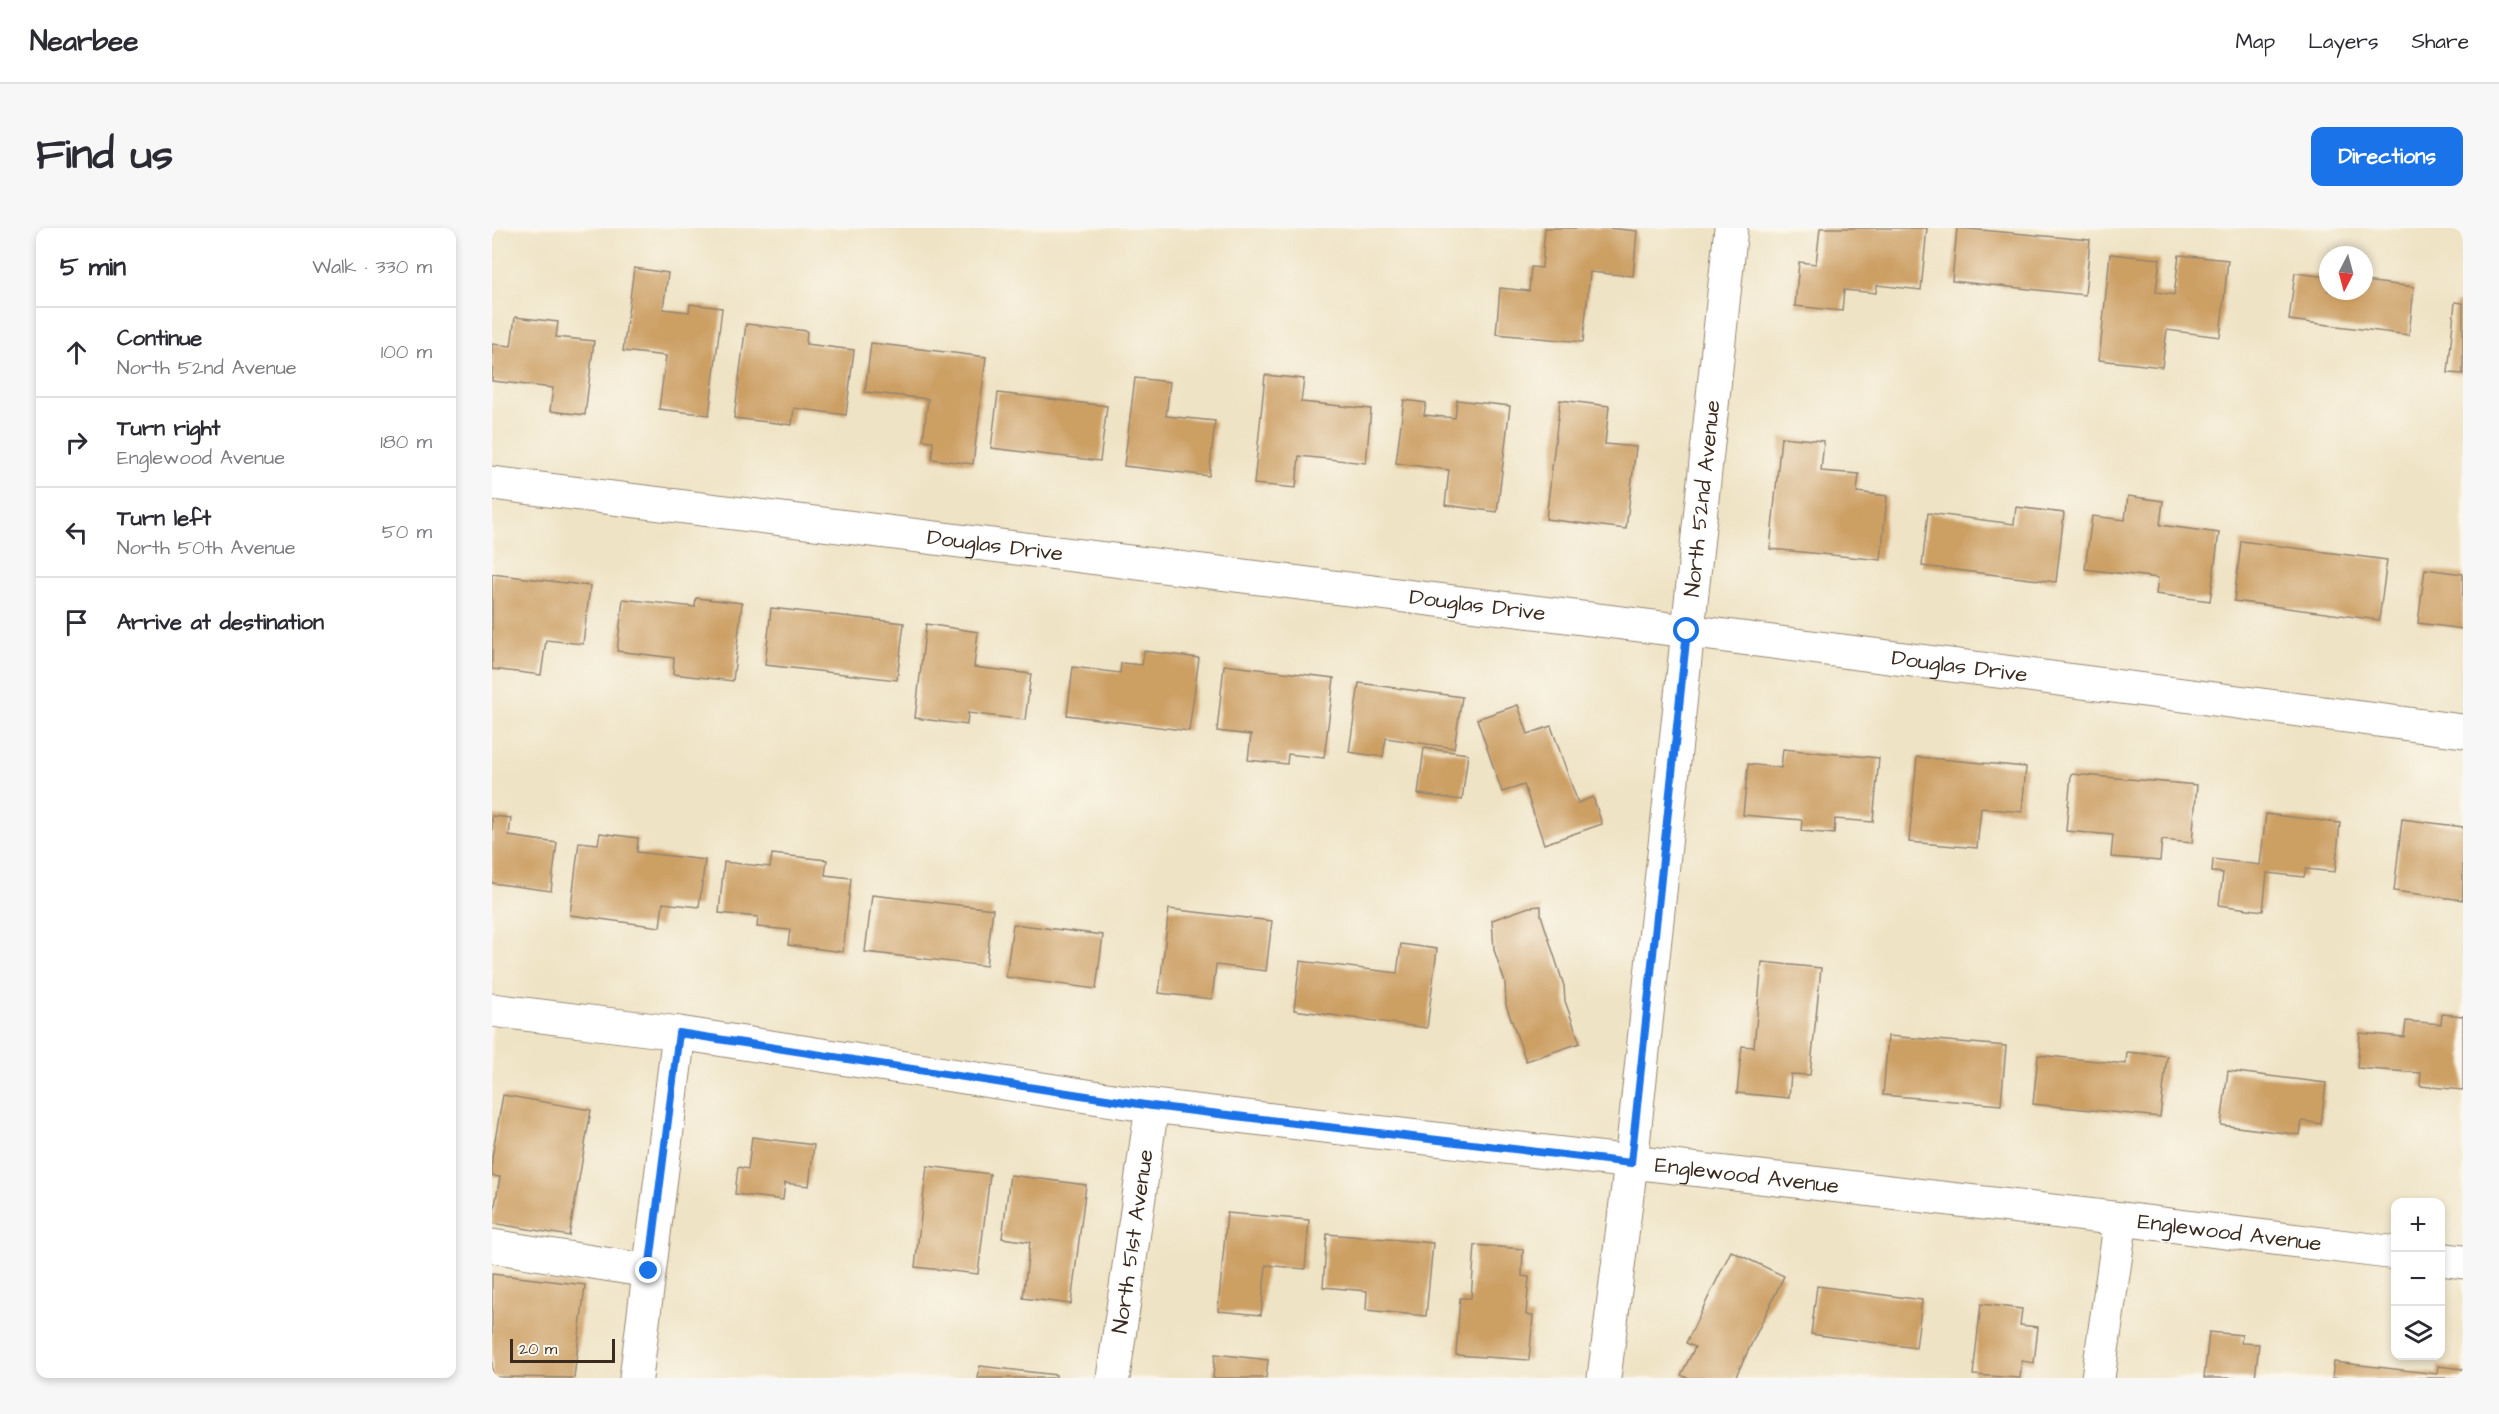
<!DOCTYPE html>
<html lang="en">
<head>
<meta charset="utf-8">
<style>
	body { margin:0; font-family:"Architects Daughter",sans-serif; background:#f7f7f7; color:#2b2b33 }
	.controls { position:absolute; right:18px; bottom:18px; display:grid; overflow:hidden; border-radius:12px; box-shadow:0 3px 9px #0003 }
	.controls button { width:54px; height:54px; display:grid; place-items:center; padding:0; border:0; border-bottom:2px solid #e1e1e2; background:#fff; color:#2b2b33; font:30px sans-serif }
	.compass { position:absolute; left:1827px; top:18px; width:54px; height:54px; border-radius:50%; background:#fff; box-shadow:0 3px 9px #0003; rotate:186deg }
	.scale { position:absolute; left:18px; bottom:15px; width:105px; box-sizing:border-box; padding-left:6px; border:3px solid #3b2a1e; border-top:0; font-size:16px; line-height:21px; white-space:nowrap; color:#3b2a1e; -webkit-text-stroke:4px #fbf7ec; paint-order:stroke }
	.stop { position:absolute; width:18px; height:18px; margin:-14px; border:4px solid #1a73e8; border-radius:50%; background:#fff }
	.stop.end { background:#1a73e8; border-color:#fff; box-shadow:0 2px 6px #0008 }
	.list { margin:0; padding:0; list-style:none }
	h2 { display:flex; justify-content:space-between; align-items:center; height:78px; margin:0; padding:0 24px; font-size:26px }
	h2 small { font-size:20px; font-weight:400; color:#7c7c81 }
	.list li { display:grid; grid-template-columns:39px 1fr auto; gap:18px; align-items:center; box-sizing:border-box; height:90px; padding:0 24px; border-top:2px solid #e1e1e2 }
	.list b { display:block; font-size:22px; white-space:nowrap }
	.list p { margin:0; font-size:20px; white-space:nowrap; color:#7c7c81 }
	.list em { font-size:20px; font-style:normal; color:#7c7c81 }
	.icon { flex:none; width:33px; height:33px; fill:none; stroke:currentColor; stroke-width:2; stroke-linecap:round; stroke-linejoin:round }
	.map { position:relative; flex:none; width:1971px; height:1150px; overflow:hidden; border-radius:12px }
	header { display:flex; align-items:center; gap:36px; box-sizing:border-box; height:84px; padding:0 30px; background:#fff; border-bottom:2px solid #e1e1e2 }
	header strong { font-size:28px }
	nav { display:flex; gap:33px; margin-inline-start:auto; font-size:21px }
	.intro { display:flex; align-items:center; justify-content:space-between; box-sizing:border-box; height:144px; padding:0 36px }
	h1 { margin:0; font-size:42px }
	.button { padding:15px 27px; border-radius:12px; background:#1a73e8; color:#fff; font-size:21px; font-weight:700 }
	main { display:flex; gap:36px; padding:0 36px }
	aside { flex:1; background:#fff; border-radius:12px; box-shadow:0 3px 9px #0003 }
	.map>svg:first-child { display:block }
	.building { fill:#cc9f63 }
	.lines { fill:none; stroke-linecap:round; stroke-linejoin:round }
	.minor-casing { stroke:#958672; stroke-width:35 }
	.minor { stroke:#fff; stroke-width:33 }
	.route { stroke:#1a73e8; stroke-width:8 }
	.labels { text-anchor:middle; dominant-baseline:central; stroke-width:4.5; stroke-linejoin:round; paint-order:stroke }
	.street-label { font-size:22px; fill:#3b2a1e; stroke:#fbf7ec }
</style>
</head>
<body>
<header>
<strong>Nearbee</strong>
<nav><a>Map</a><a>Layers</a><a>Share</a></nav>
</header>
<div class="intro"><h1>Find us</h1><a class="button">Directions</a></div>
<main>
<aside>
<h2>5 min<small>Walk · 330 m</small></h2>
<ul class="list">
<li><svg class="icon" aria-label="ahead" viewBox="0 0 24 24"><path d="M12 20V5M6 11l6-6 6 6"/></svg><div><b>Continue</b><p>North 52nd Avenue</p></div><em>100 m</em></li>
<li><svg class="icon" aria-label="right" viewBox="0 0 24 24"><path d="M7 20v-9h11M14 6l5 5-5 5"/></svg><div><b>Turn right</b><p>Englewood Avenue</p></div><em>180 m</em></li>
<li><svg class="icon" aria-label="left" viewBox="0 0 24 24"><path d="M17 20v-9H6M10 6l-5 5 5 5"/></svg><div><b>Turn left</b><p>North 50th Avenue</p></div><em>50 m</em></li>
<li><svg class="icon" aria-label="arrive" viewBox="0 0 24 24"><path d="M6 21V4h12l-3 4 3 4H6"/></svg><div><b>Arrive at destination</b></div></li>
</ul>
</aside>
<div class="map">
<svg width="1971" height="1150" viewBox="0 0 1971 1150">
	<rect width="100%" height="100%" fill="#fbf7ec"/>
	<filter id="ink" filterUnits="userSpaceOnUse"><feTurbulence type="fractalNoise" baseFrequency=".0167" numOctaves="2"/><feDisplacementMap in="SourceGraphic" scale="12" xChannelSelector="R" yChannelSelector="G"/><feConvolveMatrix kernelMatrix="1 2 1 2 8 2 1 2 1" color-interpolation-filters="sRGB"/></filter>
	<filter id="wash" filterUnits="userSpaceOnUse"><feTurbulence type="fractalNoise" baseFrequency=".008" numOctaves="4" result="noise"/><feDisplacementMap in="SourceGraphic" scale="24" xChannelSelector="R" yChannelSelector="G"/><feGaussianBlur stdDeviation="1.35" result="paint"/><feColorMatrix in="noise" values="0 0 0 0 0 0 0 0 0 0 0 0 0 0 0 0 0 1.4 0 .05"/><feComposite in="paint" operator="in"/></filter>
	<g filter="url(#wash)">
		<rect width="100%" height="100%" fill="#efe3c5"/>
		<g id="blocks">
			<g class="building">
				<polygon points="1053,0 1117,0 1145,3 1141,48 1098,44 1091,114 1004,106 1008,60 1037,63 1039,39 1050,40"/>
				<polygon points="1328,0 1435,0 1429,62 1385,57 1384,65 1352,62 1350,83 1303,78 1307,34 1324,36"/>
				<polygon points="1465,0 1598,12 1593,67 1460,53"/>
				<polygon points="1618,26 1668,31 1664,64 1682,67 1687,27 1736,32 1728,109 1675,102 1670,139 1607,132"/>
				<polygon points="142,40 176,45 171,81 197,84 198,76 230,80 217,187 167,181 174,128 131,123"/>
				<polygon points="1803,45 1836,49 1836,63 1872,63 1872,53 1922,59 1917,107 1797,92"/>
				<polygon points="1963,74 1971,75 1971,146 1956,145"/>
				<polygon points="23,89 66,94 64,109 102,113 93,187 58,183 61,160 0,153 0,116 19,118"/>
				<polygon points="254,96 315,103 314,116 362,122 354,187 302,180 300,197 242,190"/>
				<polygon points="379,115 494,129 481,236 440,231 441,213 431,212 436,171 373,164"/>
				<polygon points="773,147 812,151 809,174 879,181 874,235 807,228 804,260 762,256"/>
				<polygon points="643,150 678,154 674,188 723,193 717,248 632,238"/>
				<polygon points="506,165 615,178 608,233 499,220"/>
				<polygon points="912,172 934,175 932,187 963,190 965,172 1018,178 1005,284 953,277 957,242 904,235"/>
				<polygon points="1068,172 1117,178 1113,216 1144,219 1134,301 1054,291"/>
				<polygon points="1289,209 1332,213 1329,243 1367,246 1365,264 1395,268 1389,332 1278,321"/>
				<polygon points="1636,268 1671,273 1668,297 1727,305 1718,373 1664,366 1666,350 1593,341 1600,288 1633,292"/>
				<polygon points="1524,279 1572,285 1564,354 1430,338 1436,285 1522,296"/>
				<polygon points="1749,313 1895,332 1887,392 1742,373"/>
				<polygon points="1933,341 1971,346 1971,401 1926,395"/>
				<polygon points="0,346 98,358 91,416 54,412 49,447 0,441"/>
				<polygon points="204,370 250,375 241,453 181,446 182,430 125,423 131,371 203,379"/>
				<polygon points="279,380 412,395 405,452 273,437"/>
				<polygon points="434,396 486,404 482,439 539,446 533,492 476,485 475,497 423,490"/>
				<polygon points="652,423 707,430 697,503 575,487 581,439 628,445 629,435 650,437"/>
				<polygon points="732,437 842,450 832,530 796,526 795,536 756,532 759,507 725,503"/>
				<polygon points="867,455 970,469 962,520 894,510 891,529 857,524"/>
				<polygon points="1026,477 1036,506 1059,498 1086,575 1101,569 1110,596 1052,616 1032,557 1010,564 985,491"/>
				<polygon points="932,520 976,526 970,572 926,566"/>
				<polygon points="1291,521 1387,530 1381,594 1343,591 1342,606 1309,603 1310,592 1251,587 1256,536 1289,540"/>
				<polygon points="1425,529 1534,539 1530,584 1489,580 1485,620 1417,614"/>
				<polygon points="1579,546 1705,557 1700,615 1670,612 1668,633 1619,629 1621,607 1574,603"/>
				<polygon points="1774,586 1848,595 1843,644 1814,641 1812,649 1775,645 1771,683 1727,677 1731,645 1720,644 1721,631 1768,637"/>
				<polygon points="0,588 19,590 17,608 65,615 59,663 0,655"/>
				<polygon points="1910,591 1971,599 1971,672 1902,663"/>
				<polygon points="108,605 146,610 145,624 213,632 207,679 171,675 168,699 78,687 87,614 106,616"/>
				<polygon points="280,626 335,632 333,647 359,650 351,724 296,717 298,702 265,699 266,689 227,685 232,634 278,639"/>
				<polygon points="380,667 501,681 494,738 373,724"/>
				<polygon points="1049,678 1049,687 1072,758 1073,773 1088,815 1034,833 1014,777 1013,754 1002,722 1000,692 1037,679"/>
				<polygon points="677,681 780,693 774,743 724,737 720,771 667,765"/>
				<polygon points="521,696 611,707 604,761 514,749"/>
				<polygon points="909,716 945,721 935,800 802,782 808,733 905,745"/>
				<polygon points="1270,734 1329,740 1318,847 1299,846 1297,870 1245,865 1250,818 1262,819"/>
				<polygon points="1950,786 1971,788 1971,862 1928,858 1929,845 1865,840 1868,805 1912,809 1914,793 1949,796"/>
				<polygon points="1396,808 1514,818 1509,877 1391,867"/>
				<polygon points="1635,824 1675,828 1668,889 1541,876 1546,827 1634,836"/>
				<polygon points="1736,843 1834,855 1829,896 1810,893 1808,907 1729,897"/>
				<polygon points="11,867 99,882 77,1008 0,995 8,949 0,948 0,929"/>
				<polygon points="260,909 322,917 317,958 293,955 291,972 243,966 246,939 256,941"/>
				<polygon points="435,938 498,946 486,1046 423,1039"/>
				<polygon points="518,947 594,957 579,1076 531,1070 538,1014 510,1010"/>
				<polygon points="735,985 817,992 813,1041 774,1037 769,1087 726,1083"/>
				<polygon points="835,1006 941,1015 934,1088 874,1082 875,1063 831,1059"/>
				<polygon points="983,1017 1031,1021 1030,1048 1037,1049 1034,1087 1041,1088 1037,1132 964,1127 968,1070 979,1070"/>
				<polygon points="1239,1023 1292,1048 1243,1150 1195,1150 1189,1147 1203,1119 1194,1115"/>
				<polygon points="0,1046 93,1057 82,1150 0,1149"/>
				<polygon points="1325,1058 1430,1072 1424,1120 1319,1106"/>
				<polygon points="1489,1076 1530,1081 1528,1097 1546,1099 1542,1135 1530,1133 1528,1150 1481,1147"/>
				<polygon points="1717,1104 1750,1107 1749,1115 1767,1116 1763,1150 1712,1150"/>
				<polygon points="723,1126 776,1132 774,1150 721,1150"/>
				<polygon points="1842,1134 1945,1146 1946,1138 1971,1141 1971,1150 1840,1150"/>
				<polygon points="488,1138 564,1147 564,1150 486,1150"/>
			</g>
		</g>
	</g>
	<g filter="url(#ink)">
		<use href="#blocks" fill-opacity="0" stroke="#958672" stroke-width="1.5"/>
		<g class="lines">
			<g class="minor-casing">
				<g id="minor">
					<path id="s1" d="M0,255L1195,403L1971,503"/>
					<path id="s2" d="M0,782L187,805L660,878L1629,991L1904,1025"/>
					<polyline points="0,1018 157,1043"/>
					<polyline points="1948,1031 1971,1034"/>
					<polyline points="144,1150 187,805"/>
					<path id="s3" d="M621,1150L660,878"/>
					<path id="s4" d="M1112,1150L1139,935L1239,0"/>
					<polyline points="1606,1150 1629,991"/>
				</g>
			</g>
			<use href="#minor" class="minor"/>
		</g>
	</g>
	<g class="lines" filter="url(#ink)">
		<polyline class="route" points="157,1043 187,805 660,878 1139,935 1195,403"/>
	</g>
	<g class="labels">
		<g class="street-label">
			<text stroke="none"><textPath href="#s4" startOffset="885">North 52nd Avenue</textPath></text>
			<text stroke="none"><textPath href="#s1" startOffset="507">Douglas Drive</textPath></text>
			<text stroke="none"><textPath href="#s1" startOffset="993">Douglas Drive</textPath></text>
			<text stroke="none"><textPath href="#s1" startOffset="1479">Douglas Drive</textPath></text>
			<text stroke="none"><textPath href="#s2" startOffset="1266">Englewood Avenue</textPath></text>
			<text stroke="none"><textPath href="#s2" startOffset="1752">Englewood Avenue</textPath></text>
			<text stroke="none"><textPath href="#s3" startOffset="138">North 51st Avenue</textPath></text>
		</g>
	</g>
</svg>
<div class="controls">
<button>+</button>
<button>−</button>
<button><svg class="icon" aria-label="layers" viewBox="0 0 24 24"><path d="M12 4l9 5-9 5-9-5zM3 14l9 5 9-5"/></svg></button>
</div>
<svg class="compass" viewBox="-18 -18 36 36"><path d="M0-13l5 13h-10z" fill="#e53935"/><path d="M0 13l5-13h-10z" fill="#7c7c81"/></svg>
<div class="scale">20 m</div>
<div class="stop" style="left:1195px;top:403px"></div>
<div class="stop end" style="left:157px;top:1043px"></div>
</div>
</main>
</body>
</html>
